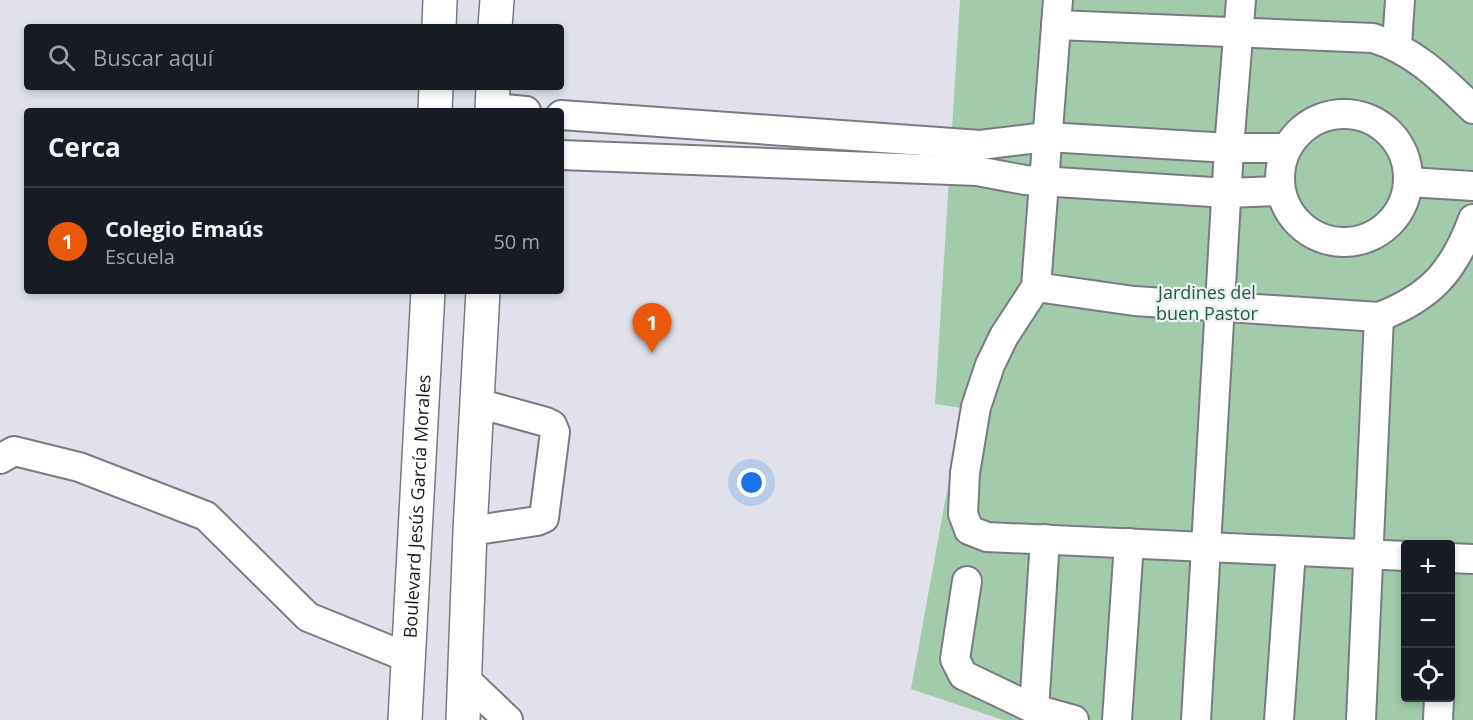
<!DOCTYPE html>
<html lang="es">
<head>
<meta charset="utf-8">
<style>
	body { margin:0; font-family:"Open Sans",sans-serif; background:#242831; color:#f1f3f6 }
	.controls { position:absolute; right:18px; bottom:18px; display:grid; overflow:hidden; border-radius:6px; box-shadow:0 3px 9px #0003 }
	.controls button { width:54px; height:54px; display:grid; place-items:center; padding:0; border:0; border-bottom:2px solid #363941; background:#171b24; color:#f1f3f6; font:30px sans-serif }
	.you { position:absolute; left:752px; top:483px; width:21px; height:21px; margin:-15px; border:4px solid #fff; border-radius:50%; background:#1a73e8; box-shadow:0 0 0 9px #1a73e833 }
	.badge { display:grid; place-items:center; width:39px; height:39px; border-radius:50%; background:#ea580c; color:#fff; font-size:20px; font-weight:700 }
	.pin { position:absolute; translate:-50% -50px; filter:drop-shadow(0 2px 3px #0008) }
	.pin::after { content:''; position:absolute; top:32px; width:21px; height:18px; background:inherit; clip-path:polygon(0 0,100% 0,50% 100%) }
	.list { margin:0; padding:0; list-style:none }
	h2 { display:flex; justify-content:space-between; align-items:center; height:78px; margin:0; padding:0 24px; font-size:26px }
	h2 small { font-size:20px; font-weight:400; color:#9ea1a6 }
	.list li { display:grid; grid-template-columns:39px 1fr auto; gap:18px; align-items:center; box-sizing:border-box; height:108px; padding:0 24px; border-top:2px solid #363941 }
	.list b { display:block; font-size:22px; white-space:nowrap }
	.list p { margin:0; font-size:20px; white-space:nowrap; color:#9ea1a6 }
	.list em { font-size:20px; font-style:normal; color:#9ea1a6 }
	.icon { flex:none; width:33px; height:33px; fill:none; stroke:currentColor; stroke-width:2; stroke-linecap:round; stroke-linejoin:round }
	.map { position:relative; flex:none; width:1473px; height:720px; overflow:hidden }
	.search { position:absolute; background:#171b24; box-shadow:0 3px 9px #0003; left:24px; top:24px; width:540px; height:66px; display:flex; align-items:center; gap:15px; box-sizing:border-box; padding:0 21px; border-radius:6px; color:#9ea1a6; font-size:22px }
	.panel { position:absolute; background:#171b24; box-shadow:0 3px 9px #0003; left:24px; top:108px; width:540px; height:186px; border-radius:6px }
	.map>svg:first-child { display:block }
	.green { fill:#a1cbab; fill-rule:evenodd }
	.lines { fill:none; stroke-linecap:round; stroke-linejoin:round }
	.minor-casing { stroke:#7a7b82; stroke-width:32 }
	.major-casing { stroke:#7a7b82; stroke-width:36 }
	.minor { stroke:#fff; stroke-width:28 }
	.major { stroke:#fff; stroke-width:33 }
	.labels { text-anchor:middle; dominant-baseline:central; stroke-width:4.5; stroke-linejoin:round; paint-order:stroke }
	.park-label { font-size:18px; fill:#206137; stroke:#edeff7 }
	.street-label { font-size:18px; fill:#17171a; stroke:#edeff7 }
</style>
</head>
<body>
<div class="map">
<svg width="1473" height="720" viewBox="0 0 1473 720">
	<rect width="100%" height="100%" fill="#e0e1ea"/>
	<path class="green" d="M960,0H1473V720H1003L911,689L962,408L935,404ZM1406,544H1450V698H1406Z"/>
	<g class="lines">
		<g class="minor-casing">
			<g id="minor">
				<polyline points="1058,0 1036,287 1004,336 990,365 976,407 965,473 963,514 969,530 987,537 1406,556"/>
				<path d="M1056,25L1373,38C1415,51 1442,79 1473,109"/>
				<polyline points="1397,45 1400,0"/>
				<polyline points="492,108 526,111"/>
				<circle cx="1344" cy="178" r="64"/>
				<polyline points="561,115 980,145 1047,137 1229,148 1287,148"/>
				<polyline points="561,155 977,171 1025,180 1227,193 1280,191"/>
				<polyline points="1409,182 1473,186"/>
				<path d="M1036,287L1134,301L1379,317C1431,297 1454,271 1473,219"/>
				<polyline points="0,459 14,451 79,467 206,516 308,617 409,658"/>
				<polyline points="470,531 537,521 544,518 555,432 552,425 546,422 477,403"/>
				<polyline points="1450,558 1473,559"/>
				<polyline points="967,581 955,659 963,675 1034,709 1074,720"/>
				<polyline points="466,680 508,720"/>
				<polyline points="1034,709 1045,539"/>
				<polyline points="1117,720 1129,543"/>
				<polyline points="1196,720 1229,148 1241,0"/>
				<polyline points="1279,720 1291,551"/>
				<polyline points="1361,720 1379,317"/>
				<polyline points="1438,720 1439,698"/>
			</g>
		</g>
		<g class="major-casing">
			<g id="major">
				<polyline points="439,27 440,0"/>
				<polyline points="495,27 497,0"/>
				<polyline points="435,111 436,87"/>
				<polyline points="492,111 493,87"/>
				<path id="s1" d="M405,720L428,291"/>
				<polyline points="463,720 470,531 483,291"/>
			</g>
		</g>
		<use href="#minor" class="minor"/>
		<use href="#major" class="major"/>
	</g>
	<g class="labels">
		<g class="park-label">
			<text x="1207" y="292">Jardines del<tspan x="1207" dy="21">buen Pastor</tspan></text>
		</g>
		<g class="street-label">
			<text stroke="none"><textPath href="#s1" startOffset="214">Boulevard Jesús García Morales</textPath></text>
		</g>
	</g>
</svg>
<div class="controls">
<button>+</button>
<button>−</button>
<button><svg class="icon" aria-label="locate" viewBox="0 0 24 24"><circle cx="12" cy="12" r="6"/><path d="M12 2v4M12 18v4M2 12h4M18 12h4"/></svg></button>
</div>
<div class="you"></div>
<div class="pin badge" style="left:652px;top:353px">1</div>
<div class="search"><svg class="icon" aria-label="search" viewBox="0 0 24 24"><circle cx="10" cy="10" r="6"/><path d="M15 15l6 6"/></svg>Buscar aquí</div>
<section class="panel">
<h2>Cerca<small></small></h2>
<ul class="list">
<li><span class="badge">1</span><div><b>Colegio Emaús</b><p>Escuela</p></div><em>50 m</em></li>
</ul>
</section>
</div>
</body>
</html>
